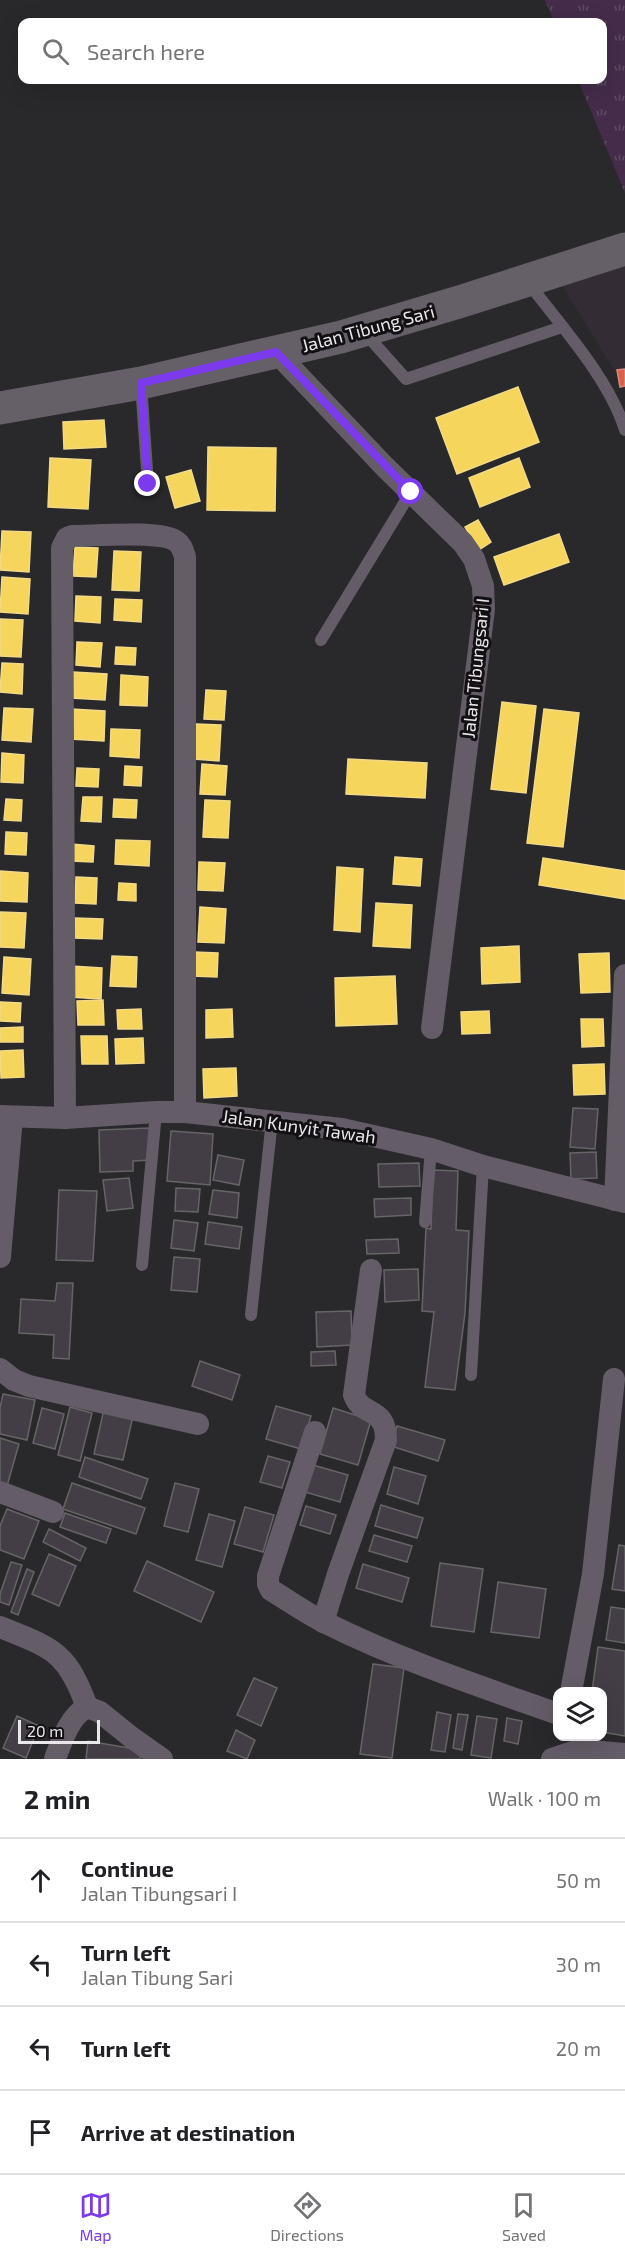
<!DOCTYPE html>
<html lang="en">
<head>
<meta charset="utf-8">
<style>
	body { margin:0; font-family:"Exo 2",sans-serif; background:#f6f6f6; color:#202124 }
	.controls { position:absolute; right:18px; bottom:18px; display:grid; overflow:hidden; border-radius:12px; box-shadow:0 6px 24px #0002 }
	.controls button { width:54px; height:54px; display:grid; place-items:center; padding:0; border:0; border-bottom:2px solid #e0e0e0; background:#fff; color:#202124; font:30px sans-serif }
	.scale { position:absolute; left:18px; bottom:15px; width:82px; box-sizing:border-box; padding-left:6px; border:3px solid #e9e7ea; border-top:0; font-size:16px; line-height:21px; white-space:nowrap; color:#e9e7ea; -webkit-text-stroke:4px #121012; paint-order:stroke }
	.stop { position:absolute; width:18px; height:18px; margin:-14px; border:4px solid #7c3aed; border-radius:50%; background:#fff }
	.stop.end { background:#7c3aed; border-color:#fff; box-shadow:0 2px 6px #0008 }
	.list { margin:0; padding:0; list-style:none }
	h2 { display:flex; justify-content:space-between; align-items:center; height:78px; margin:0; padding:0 24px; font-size:26px }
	h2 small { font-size:20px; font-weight:400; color:#757577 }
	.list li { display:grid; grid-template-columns:39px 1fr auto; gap:18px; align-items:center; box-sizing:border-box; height:84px; padding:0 24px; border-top:2px solid #e0e0e0 }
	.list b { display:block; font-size:22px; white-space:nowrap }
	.list p { margin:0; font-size:20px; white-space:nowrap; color:#757577 }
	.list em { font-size:20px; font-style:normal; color:#757577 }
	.icon { flex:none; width:33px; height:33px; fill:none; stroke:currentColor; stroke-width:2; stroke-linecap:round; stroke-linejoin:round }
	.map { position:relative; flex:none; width:625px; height:1759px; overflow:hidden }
	.search { position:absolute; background:#fff; box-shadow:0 6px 24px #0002; left:18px; right:18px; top:18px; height:66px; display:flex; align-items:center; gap:15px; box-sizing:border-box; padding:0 21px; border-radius:12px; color:#757577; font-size:22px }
	.sheet { height:414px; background:#fff }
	nav { display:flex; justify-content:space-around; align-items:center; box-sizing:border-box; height:84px; border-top:2px solid #e0e0e0; background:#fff; font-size:16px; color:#757577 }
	nav a { display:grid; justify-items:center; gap:3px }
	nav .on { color:#7c3aed }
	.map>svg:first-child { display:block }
	.built { fill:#332c34 }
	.grass { fill:url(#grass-tufts) }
	.homes { fill:#f6d55c; stroke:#f2da87; stroke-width:1.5 }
	.shops { fill:#d6604d; stroke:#dc887c; stroke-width:1.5 }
	.building { fill:#433d45; stroke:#666566; stroke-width:1.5 }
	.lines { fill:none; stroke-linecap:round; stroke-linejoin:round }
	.lane { stroke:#645c66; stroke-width:12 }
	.street { stroke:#645c66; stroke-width:22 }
	.secondary { stroke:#655f68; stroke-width:33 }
	.route { stroke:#7c3aed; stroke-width:8 }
	.labels { text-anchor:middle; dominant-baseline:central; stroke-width:6; stroke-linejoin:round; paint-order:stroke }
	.street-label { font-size:18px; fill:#e9e7ea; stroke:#121012 }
</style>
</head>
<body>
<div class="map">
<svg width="625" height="1759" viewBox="0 0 625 1759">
	<defs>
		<pattern id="grass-tufts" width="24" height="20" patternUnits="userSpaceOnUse" patternTransform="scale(1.5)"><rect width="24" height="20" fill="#442c4a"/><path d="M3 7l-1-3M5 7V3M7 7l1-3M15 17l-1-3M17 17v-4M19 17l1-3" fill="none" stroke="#5f4b64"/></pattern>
	</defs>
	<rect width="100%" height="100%" fill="#29282a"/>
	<polygon class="built" points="625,260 625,388 560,282"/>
	<polygon class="grass" points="545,0 625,0 625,193 578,80 602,80 602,22 554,22"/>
	<g class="homes">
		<polygon points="518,387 539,442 457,474 436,418"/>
		<polygon points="104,420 106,447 64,449 63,422"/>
		<polygon points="208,447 276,448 275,511 207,510"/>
		<polygon points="50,458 91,460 88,509 48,507"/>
		<polygon points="519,458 530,487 480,507 469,478"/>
		<polygon points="191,470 200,501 175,508 166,477"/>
		<polygon points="478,520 491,542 479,550 465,527"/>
		<polygon points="2,531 31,532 29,572 0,570"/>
		<polygon points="559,534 569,562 504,585 494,557"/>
		<polygon points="75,547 98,548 96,577 73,576"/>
		<polygon points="114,551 141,552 139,591 112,590"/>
		<polygon points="2,577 30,579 28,614 0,612"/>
		<polygon points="76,596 101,597 100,623 75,621"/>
		<polygon points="115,599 142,600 141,622 114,620"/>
		<polygon points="0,619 23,620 21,657 0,656"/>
		<polygon points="77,642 102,643 100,667 76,665"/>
		<polygon points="116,647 136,648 135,665 115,664"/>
		<polygon points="2,663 23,664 22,694 0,692"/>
		<polygon points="73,672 107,674 105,700 71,698"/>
		<polygon points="121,675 148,677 147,706 120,705"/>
		<polygon points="206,690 226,691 224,720 204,719"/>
		<polygon points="502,702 536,706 526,793 491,789"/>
		<polygon points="4,708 33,709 31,742 2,740"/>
		<polygon points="71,709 105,711 104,741 70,739"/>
		<polygon points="544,709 579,713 563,847 527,843"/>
		<polygon points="196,724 221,725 219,761 194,759"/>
		<polygon points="111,729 140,730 139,758 110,756"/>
		<polygon points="2,753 24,755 23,783 1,782"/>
		<polygon points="348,759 427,763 425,798 346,794"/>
		<polygon points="202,764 227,766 225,795 200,794"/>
		<polygon points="125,766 142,767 141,786 124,785"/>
		<polygon points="77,768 99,769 98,787 76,786"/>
		<polygon points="83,797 102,797 101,822 81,821"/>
		<polygon points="6,799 22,800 21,821 4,820"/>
		<polygon points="114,799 137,800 136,818 113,817"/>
		<polygon points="205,800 230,801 228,838 203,837"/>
		<polygon points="6,832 27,833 26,855 5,854"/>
		<polygon points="116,840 150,841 149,866 115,864"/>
		<polygon points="71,844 94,846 93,862 70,861"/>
		<polygon points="395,857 422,859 420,886 393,884"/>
		<polygon points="543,858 625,871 625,899 539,885"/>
		<polygon points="199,862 225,863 223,891 198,890"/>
		<polygon points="337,867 363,869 360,932 334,930"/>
		<polygon points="0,871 28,873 27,902 0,901"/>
		<polygon points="76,877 97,878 96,904 75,903"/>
		<polygon points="119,883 136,884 136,901 118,900"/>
		<polygon points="376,903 412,905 410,948 373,946"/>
		<polygon points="200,907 226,909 224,943 198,942"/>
		<polygon points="0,912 26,913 24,948 0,947"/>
		<polygon points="75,918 103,919 102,939 74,938"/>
		<polygon points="519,946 520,982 482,984 481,948"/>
		<polygon points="194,952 218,953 217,977 192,976"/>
		<polygon points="609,953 610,992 581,993 579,954"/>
		<polygon points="112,956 137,957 136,987 110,986"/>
		<polygon points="4,957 31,959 29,995 2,993"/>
		<polygon points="71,966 102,968 101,999 69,997"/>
		<polygon points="395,976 397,1024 336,1026 335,978"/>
		<polygon points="103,1000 104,1025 78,1025 77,1001"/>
		<polygon points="0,1002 21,1003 20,1022 0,1021"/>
		<polygon points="141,1009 142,1029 118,1029 117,1010"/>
		<polygon points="232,1009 233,1037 206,1038 206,1010"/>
		<polygon points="489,1011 490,1033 462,1034 461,1012"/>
		<polygon points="581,1019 603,1019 604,1046 582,1047"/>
		<polygon points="23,1027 23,1042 0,1042 0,1028"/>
		<polygon points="81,1036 107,1036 108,1064 82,1064"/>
		<polygon points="143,1038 144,1063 116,1064 115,1039"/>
		<polygon points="23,1050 24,1077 1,1078 0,1051"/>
		<polygon points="604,1064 605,1094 574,1095 573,1065"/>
		<polygon points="236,1068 237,1096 204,1098 203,1069"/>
	</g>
	<polygon class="shops" points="625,369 625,386 620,387 617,370"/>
	<g class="building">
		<polygon points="573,1108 598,1109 595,1149 570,1147"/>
		<polygon points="150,1128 151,1160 133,1161 133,1171 100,1172 99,1130"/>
		<polygon points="171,1131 213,1134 210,1185 167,1181"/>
		<polygon points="596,1152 597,1178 571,1179 570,1153"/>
		<polygon points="218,1155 244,1160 239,1185 213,1180"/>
		<polygon points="419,1163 420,1186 379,1187 378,1164"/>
		<polygon points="433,1170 458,1171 456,1230 469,1231 465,1313 455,1390 425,1387 434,1312 422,1311 426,1228 431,1229"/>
		<polygon points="129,1178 133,1208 107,1211 103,1180"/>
		<polygon points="176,1188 200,1189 198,1212 175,1211"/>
		<polygon points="59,1190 97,1191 93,1261 56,1260"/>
		<polygon points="213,1190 239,1193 237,1218 209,1214"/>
		<polygon points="411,1198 411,1215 375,1217 374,1199"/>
		<polygon points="174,1220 198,1223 194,1251 171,1248"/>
		<polygon points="208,1222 242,1227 239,1249 205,1244"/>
		<polygon points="398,1239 399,1253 367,1254 366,1240"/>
		<polygon points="174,1257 200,1259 197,1292 171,1290"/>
		<polygon points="418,1269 419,1300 385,1302 384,1270"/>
		<polygon points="57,1283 73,1283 69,1359 53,1358 54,1335 19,1333 21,1299 55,1301"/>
		<polygon points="351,1311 352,1345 317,1347 316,1312"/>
		<polygon points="335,1351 336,1365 311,1366 311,1352"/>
		<polygon points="200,1361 240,1375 232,1400 192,1386"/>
		<polygon points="3,1394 35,1400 27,1440 0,1434 0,1408"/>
		<polygon points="276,1406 311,1416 301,1449 266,1439"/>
		<polygon points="70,1407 92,1413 80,1461 58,1455"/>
		<polygon points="42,1408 64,1414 55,1449 33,1443"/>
		<polygon points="333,1408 371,1420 358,1465 320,1454"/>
		<polygon points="104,1409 133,1416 123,1460 94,1454"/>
		<polygon points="397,1426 445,1440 438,1461 391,1446"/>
		<polygon points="0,1438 19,1444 7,1486 0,1484"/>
		<polygon points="268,1456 290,1462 282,1488 260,1482"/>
		<polygon points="85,1457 148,1479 141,1499 79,1477"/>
		<polygon points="313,1465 348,1475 340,1502 305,1492"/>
		<polygon points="394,1467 426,1476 418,1504 387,1494"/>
		<polygon points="72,1483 145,1508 136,1534 63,1509"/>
		<polygon points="175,1483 199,1489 188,1532 164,1526"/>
		<polygon points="381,1505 423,1518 417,1538 375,1526"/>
		<polygon points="306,1506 336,1515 330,1534 300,1525"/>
		<polygon points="245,1507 274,1515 263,1552 234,1544"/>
		<polygon points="7,1509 39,1521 24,1559 0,1550 0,1526"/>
		<polygon points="65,1513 111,1529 106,1543 60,1527"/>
		<polygon points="209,1514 235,1521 222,1567 196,1560"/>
		<polygon points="49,1529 86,1548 80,1561 43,1542"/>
		<polygon points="374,1535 412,1546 407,1562 369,1551"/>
		<polygon points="619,1545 625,1546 625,1591 612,1589"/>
		<polygon points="49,1554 76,1566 59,1606 32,1594"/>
		<polygon points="147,1561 214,1592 201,1622 134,1591"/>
		<polygon points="11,1562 22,1565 9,1605 0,1602 0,1594"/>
		<polygon points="440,1563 483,1569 474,1632 431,1626"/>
		<polygon points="363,1564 409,1578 402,1602 356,1588"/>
		<polygon points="27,1569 34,1572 18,1615 11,1612"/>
		<polygon points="498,1582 546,1589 539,1638 491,1632"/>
		<polygon points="611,1607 625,1609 625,1643 606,1640"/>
		<polygon points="598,1647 625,1651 625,1736 602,1732 602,1692 592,1692"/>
		<polygon points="373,1664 404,1668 392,1758 360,1754"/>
		<polygon points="254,1678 277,1688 261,1726 237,1715"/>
		<polygon points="437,1712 451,1715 445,1752 431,1750"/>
		<polygon points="458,1714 468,1715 462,1750 453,1748"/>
		<polygon points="17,1716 39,1726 26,1758 3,1748"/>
		<polygon points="477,1716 497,1719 491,1758 471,1755"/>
		<polygon points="507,1718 522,1721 518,1744 504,1741"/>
		<polygon points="236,1730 255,1740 247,1759 227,1751"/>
		<polygon points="88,1741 141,1750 140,1759 86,1759"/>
	</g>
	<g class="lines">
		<g class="lane">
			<path d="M527,281C560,325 609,378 625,430"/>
			<polyline points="364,332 406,379 562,327"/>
			<polyline points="141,384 148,484"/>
			<polyline points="321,640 411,492"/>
			<polyline points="425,1222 431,1149"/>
			<polyline points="142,1265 156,1112"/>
			<polyline points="251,1315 272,1120"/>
			<polyline points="471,1375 483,1166"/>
		</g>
		<g class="street">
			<polyline points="276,352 385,467 463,543 474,559 483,586 484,609 432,1028"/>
			<polyline points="0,1116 65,1118 156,1112 185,1112 342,1129 431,1149 483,1166 625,1202"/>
			<path d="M65,1118L62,548L67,538L72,536C94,536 160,530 176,541C182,545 183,551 185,557V1112"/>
			<polyline points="615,1200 625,975"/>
			<polyline points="0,1257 12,1117"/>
			<polyline points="0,1369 14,1380 29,1386 198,1424"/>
			<path d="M315,1432L268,1576V1584L271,1590C289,1601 307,1614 326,1623C400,1660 479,1686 558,1714"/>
			<polyline points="0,1492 53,1512"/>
			<path d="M323,1622L338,1574L386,1440C386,1405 362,1418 354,1395L371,1270"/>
			<path d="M0,1627C52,1648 67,1651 87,1707"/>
			<polyline points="571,1692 593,1574 614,1379"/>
			<path d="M55,1759C62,1740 69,1717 87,1707L100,1712L131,1737L162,1759"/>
			<polyline points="552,1759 579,1750 625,1754"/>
		</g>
		<polyline class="secondary" points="0,408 141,383 341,337 459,302 625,249"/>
	</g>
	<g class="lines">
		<polyline class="route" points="148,484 141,383 276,352 411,492"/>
	</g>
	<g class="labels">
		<g class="street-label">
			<text transform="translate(368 328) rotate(-15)">Jalan Tibung Sari</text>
			<text transform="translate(475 668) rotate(-84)">Jalan Tibungsari I</text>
			<text transform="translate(299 1126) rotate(8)">Jalan Kunyit Tawah</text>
		</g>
	</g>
</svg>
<div class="controls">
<button><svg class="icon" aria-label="layers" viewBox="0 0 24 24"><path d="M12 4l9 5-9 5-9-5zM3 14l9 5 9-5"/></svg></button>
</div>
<div class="scale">20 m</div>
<div class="stop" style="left:411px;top:492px"></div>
<div class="stop end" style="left:148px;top:484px"></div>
<div class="search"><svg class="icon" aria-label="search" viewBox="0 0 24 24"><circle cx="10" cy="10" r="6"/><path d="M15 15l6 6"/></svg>Search here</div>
</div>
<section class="sheet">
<h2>2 min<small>Walk · 100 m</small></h2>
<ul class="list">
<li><svg class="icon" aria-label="ahead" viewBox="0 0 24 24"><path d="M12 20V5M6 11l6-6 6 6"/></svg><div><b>Continue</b><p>Jalan Tibungsari I</p></div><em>50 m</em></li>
<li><svg class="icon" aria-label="left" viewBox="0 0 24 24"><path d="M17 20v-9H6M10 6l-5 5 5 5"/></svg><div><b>Turn left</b><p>Jalan Tibung Sari</p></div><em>30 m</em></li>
<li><svg class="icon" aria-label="left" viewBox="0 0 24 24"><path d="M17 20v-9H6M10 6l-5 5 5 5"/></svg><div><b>Turn left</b></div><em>20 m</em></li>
<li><svg class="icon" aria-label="arrive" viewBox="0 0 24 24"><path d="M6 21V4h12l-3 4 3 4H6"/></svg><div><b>Arrive at destination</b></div></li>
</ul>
</section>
<nav>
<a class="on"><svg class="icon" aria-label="map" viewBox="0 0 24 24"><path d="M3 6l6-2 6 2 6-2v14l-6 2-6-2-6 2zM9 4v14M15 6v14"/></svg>Map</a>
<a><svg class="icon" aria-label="directions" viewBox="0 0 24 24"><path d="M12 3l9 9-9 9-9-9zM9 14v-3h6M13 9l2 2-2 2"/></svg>Directions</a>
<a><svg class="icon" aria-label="saved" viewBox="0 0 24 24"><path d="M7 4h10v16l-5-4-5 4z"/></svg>Saved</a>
</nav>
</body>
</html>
